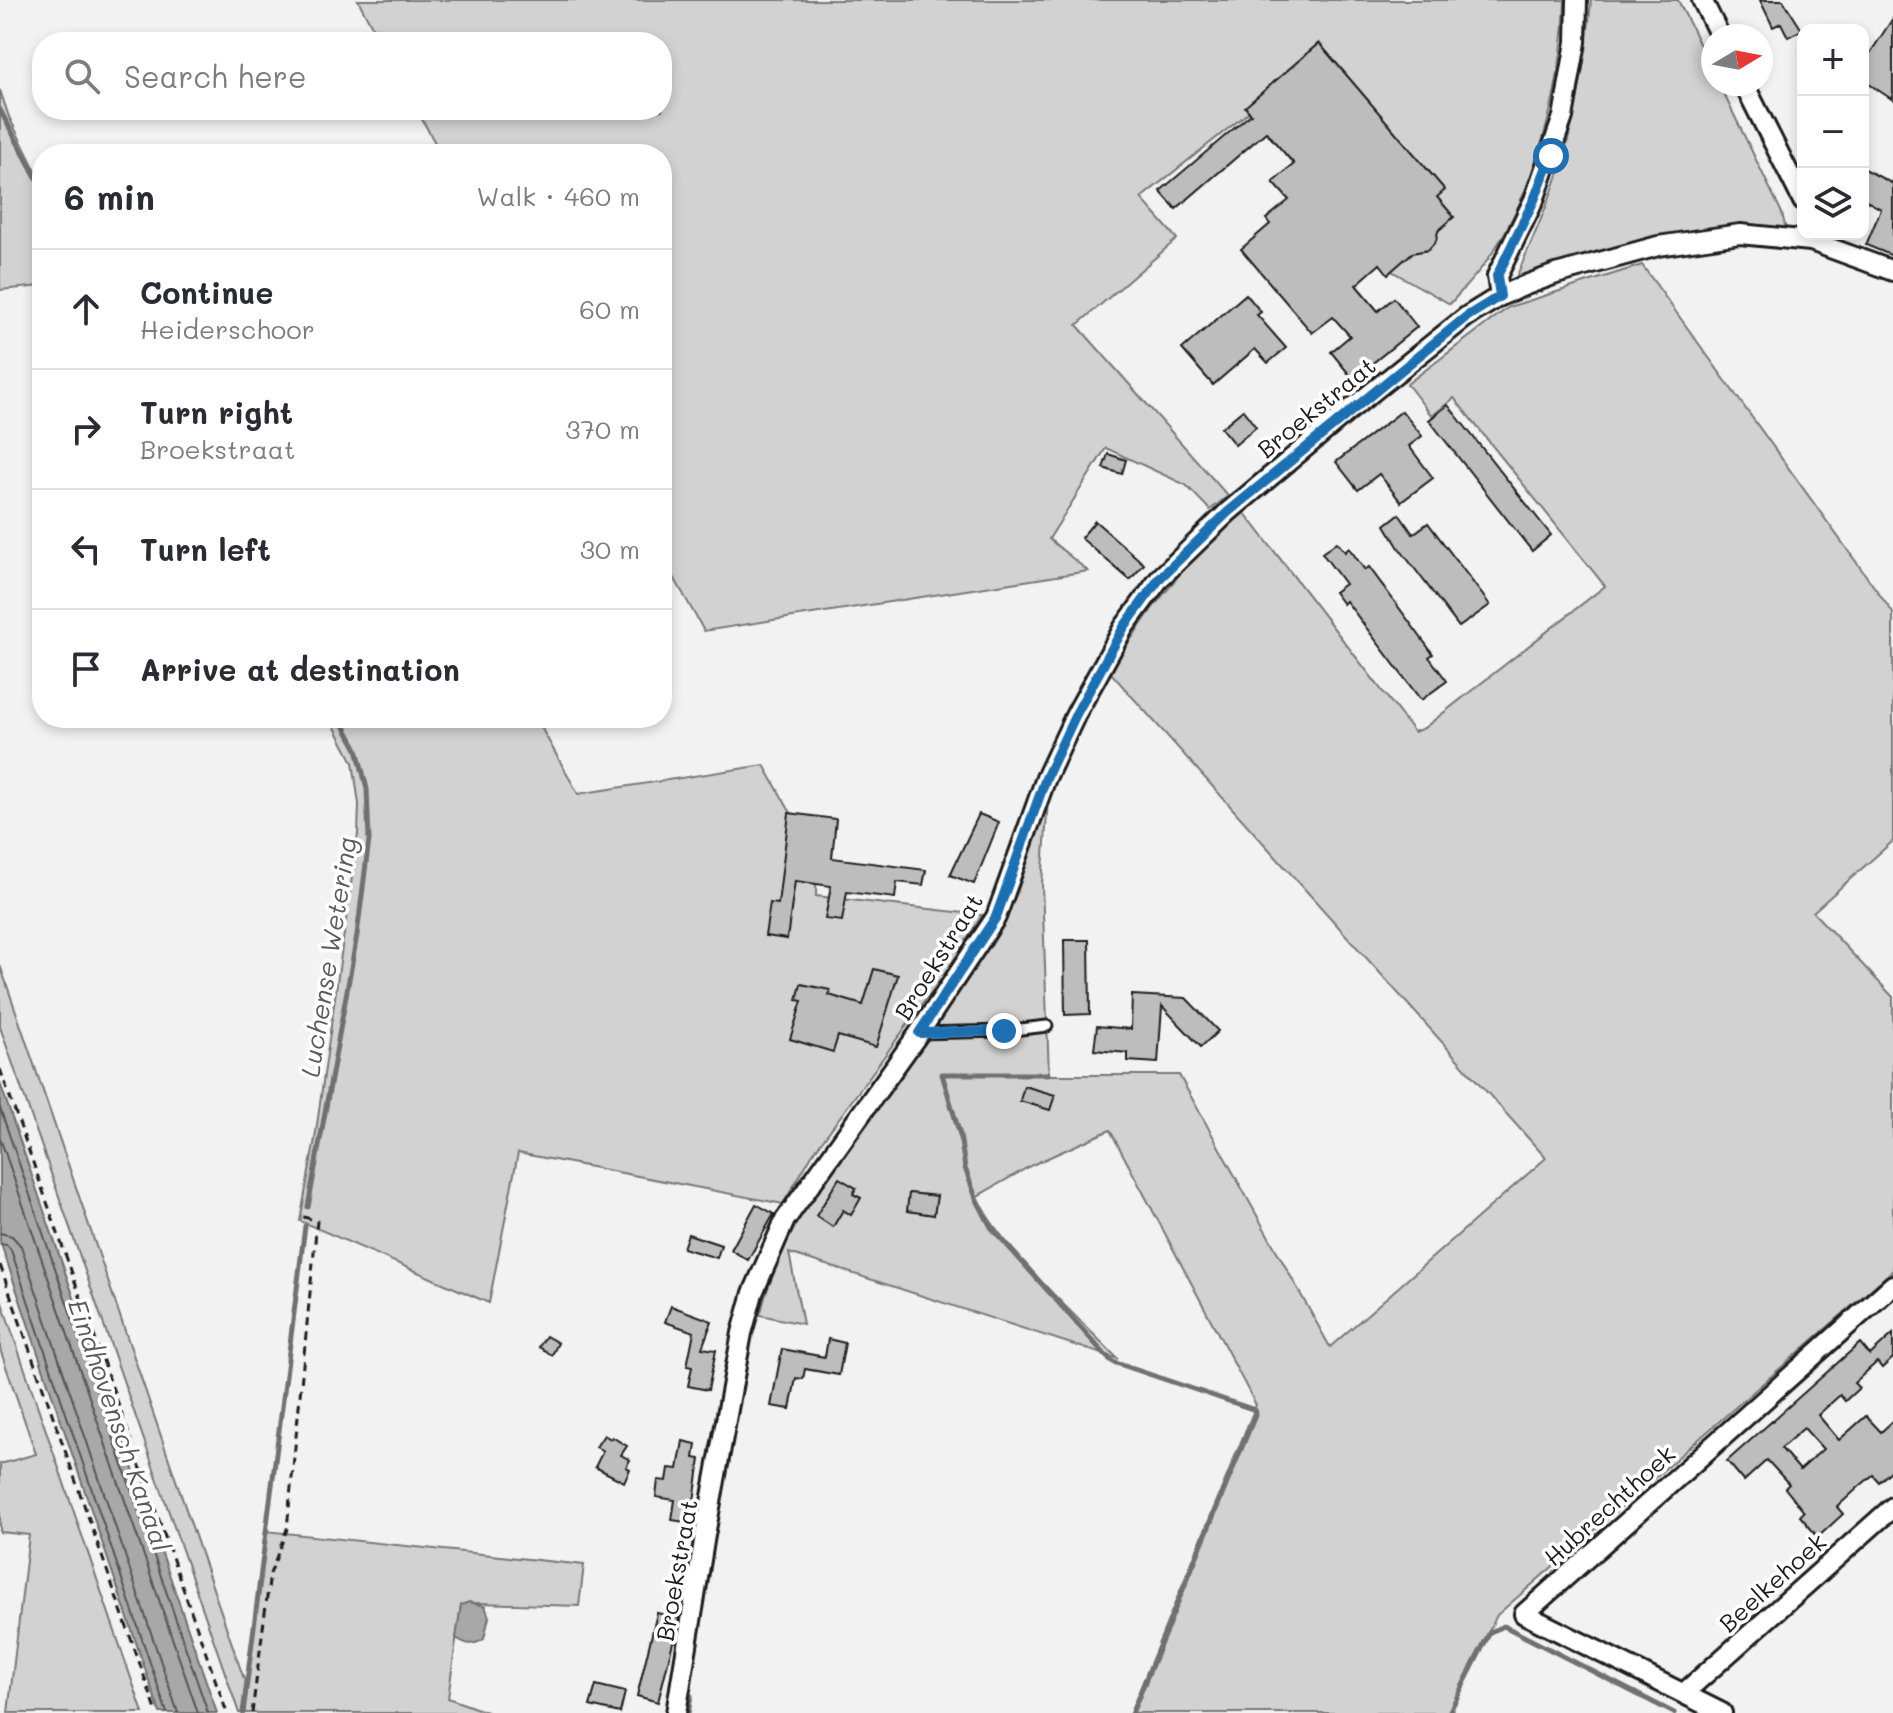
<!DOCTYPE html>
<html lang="en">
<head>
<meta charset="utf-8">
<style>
	body { margin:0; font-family:Mali,sans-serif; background:#f2f2f3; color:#2b2b33 }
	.controls { position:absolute; right:24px; top:24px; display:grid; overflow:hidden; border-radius:16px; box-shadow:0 4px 12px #0003 }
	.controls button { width:72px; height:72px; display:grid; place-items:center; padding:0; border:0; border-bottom:2px solid #e1e1e2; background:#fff; color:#2b2b33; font:40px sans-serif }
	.compass { position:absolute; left:1701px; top:24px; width:72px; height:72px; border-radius:50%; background:#fff; box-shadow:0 4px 12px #0003; rotate:80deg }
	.stop { position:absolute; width:24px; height:24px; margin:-18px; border:6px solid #1f6fb2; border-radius:50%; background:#fff }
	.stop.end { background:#1f6fb2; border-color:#fff; box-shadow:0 2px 8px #0008 }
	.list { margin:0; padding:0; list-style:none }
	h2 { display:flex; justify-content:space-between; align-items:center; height:104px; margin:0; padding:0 32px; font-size:34px }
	h2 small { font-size:26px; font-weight:400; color:#7c7c81 }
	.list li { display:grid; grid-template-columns:52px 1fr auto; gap:24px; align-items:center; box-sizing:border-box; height:120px; padding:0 32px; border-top:2px solid #e1e1e2 }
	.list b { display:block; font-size:30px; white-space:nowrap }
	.list p { margin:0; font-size:26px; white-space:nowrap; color:#7c7c81 }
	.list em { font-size:26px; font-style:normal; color:#7c7c81 }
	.icon { flex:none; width:44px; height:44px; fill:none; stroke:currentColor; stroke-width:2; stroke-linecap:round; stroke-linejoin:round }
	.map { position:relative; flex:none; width:1893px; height:1713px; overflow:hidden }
	.search { position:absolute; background:#fff; box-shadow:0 4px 12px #0003; left:32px; top:32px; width:640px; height:88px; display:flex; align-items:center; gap:20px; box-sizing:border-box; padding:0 28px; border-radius:32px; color:#7c7c81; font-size:30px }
	.panel { position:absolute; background:#fff; box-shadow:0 4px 12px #0003; left:32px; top:144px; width:640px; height:584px; border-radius:32px }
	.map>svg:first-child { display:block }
	.green { fill:#d2d2d2; stroke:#777; stroke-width:2 }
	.water { fill:#a8a8a8; stroke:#707070; stroke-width:2 }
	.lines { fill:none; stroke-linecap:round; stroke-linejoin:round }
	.shore { stroke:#545454; stroke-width:2 }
	.stream { stroke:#707070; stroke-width:5 }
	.building { fill:#bdbdbd; stroke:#1c1c1c; stroke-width:2; fill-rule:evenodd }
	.lane-casing { stroke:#1c1c1c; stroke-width:15 }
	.street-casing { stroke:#1c1c1c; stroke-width:24 }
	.path { stroke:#1c1c1c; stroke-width:3; stroke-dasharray:8 6; stroke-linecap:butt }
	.lane { stroke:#fff; stroke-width:9 }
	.street { stroke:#fff; stroke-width:18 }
	.route { stroke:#1f6fb2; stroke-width:10 }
	.labels { text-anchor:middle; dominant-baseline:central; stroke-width:7; stroke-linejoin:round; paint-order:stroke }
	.street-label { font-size:24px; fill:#1c1c1c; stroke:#fff }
	.water-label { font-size:26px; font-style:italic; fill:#5b5b5b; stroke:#fff }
</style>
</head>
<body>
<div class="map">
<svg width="1893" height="1713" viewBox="0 0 1893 1713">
	<rect width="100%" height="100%" fill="#f2f2f2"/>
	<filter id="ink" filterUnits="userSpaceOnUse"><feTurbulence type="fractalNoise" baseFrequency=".0125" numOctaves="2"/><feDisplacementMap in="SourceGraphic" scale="16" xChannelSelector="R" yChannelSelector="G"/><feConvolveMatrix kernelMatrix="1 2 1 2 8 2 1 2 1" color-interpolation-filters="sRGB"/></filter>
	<g filter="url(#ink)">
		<g class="green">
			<path d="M358,0H1565C1563,85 1536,193 1486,262C1475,277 1462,290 1450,304L1365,256L1311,190L1254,108L1141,198L1177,239L1077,325L1228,496L1210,510L1186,485L1106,448L1049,539L1088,571L704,631L662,556V154H441L417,110H662V42H380Z"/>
			<path d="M1591,0H1678L1713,72V84H1719L1782,213L1786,230L1746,228L1516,278C1531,242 1548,206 1560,169C1577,113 1586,58 1591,0Z"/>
			<polygon points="0,90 9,117 42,183 42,286 0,290"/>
			<path d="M1642,265L1893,613V841L1813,912L1893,997V1270L1497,1615L1448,1713H1130L1256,1405L1110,1130L1032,1165L976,1197C1008,1256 1071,1310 1118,1359L789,1253L803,1324L760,1315C770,1275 787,1239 808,1203L997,936L1017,893L1048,800L1042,884L1049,1075H1179L1330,1347L1546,1158L1109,671L1152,609L1184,569L1244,512L1414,732L1424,728L1605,586L1454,398L1432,416L1407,384L1509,307Z"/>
			<polygon points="330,718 536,718 578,794 764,765 788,808 817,850 816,896 982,915 954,961 812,1155 783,1204 518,1153 489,1303 300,1221 315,1139 358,834 359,804 353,762"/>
			<polygon points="0,965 246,1685 266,1531 584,1565 579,1606 478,1603 461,1605 448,1698 489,1713 239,1713 0,1027"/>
			<polygon points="0,1297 143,1713 8,1713 29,1535 0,1532 0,1464 36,1454 0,1349"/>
		</g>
		<g class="water">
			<polygon points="0,1083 217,1713 160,1713 0,1241"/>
			<path d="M469,1602L485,1606L489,1617L484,1639C473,1646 467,1645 456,1638L461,1605Z"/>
		</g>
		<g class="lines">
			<g class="shore">
				<polyline points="0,1108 208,1713"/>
				<polyline points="0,1138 198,1713"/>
				<polyline points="0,1233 12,1236 21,1246 178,1713"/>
				<polyline points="0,1244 7,1245 11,1250 167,1713"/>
			</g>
			<g class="stream">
				<polyline points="0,110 42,188"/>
				<polyline points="1048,1074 942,1074 960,1135 965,1168 976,1198 991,1227 1106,1356 1113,1362 1255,1410 1256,1413 1132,1713"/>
				<polyline points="308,1207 357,935 369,840 367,789 357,749 340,718"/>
				<polyline points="243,1713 305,1226"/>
				<polyline points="688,1713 691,1696"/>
				<polyline points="1449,1713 1490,1632 1504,1626 1674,1713"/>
			</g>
		</g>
		<g class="building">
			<polygon points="1760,0 1783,0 1802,30 1788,37 1781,23 1773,27"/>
			<polygon points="1893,18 1893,100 1863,80 1863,64"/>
			<polygon points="1319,43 1445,190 1437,197 1454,217 1438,231 1436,241 1428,250 1412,253 1388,274 1380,264 1356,285 1378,311 1394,298 1417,327 1353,379 1331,352 1350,336 1333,317 1312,333 1241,249 1270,224 1266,219 1289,200 1273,182 1294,164 1266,132 1176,209 1160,191 1251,114 1245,107"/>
			<polygon points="1863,168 1891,183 1893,180 1893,256 1866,245 1881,209 1863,199"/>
			<polygon points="1246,294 1261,312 1257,315 1286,348 1268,363 1255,349 1213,385 1182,349"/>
			<polygon points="1448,405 1551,535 1532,551 1429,420"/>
			<polygon points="1243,410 1256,427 1235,445 1221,428"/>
			<polygon points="1402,411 1422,436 1409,446 1433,478 1401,502 1379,474 1358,490 1336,462"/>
			<polygon points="1108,454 1126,460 1122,474 1103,468"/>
			<polygon points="1399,514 1413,534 1428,523 1490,605 1459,627 1399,548 1385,525"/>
			<polygon points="1095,521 1144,564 1130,580 1081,538"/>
			<polygon points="1337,542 1345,552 1349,548 1365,570 1369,567 1433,654 1429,657 1447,681 1421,700 1346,601 1343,604 1334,592 1345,584 1322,553"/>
			<polygon points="789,813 836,819 832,858 926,870 923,885 897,882 895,898 847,892 842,921 825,919 831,886 795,881 787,939 765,936 770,903 778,904"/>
			<polygon points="979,814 999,822 974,884 950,875"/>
			<polygon points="1064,940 1089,940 1090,1014 1065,1015"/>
			<polygon points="874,969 898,975 876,1047 838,1036 833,1052 790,1039 802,1001 797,1000 801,984 830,990 829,995 863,1005"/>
			<polygon points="1132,995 1186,998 1218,1031 1201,1047 1162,1006 1158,1063 1128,1061 1128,1053 1094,1050 1097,1026 1131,1029"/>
			<polygon points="1024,1086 1055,1095 1050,1110 1020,1101"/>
			<polygon points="839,1178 856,1188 853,1194 861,1198 851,1215 843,1210 833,1227 816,1216"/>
			<polygon points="909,1193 937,1196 934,1215 907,1211"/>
			<polygon points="756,1204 774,1214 748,1260 731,1250"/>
			<polygon points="688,1234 721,1245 717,1258 683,1248"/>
			<polygon points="671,1306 712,1321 702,1348 716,1350 708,1390 688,1386 692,1367 687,1366 694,1332 665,1322"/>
			<path d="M1893,1334V1358L1882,1368L1877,1362L1854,1383L1859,1388L1845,1401L1840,1395L1818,1415L1839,1440L1866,1416L1881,1432L1893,1421V1469L1879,1482L1873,1475L1861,1485L1837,1507L1843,1514L1818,1537L1800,1516L1804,1512L1785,1488L1789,1484L1767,1460L1744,1481L1727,1461L1860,1343L1870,1355ZM1804,1428L1823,1449L1800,1470L1781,1448Z"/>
			<polygon points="546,1336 558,1343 552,1355 539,1347"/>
			<polygon points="828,1339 845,1343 839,1375 805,1369 803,1379 796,1378 790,1409 771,1406 782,1349 825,1357"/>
			<polygon points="604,1435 611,1439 612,1437 627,1446 621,1455 630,1460 626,1467 630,1469 624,1482 595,1467 603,1451 596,1447"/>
			<polygon points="683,1441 696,1444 694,1458 700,1459 691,1523 672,1520 675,1500 656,1497 658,1480 667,1481 669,1468 678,1469"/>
			<polygon points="657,1613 679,1618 658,1702 637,1696"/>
			<polygon points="596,1685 625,1692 620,1713 590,1706"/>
		</g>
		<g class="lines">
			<g class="lane-casing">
				<polyline id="lane" points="919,1033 1004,1031 1047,1026"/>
			</g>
			<g class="street-casing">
				<g id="street">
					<polyline points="1702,0 1720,36"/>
					<polyline points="1744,84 1803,201"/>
					<polyline points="1500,296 1497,276 1534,200 1563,117 1576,42 1577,0"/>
					<polyline points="1684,1693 1893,1507"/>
					<polyline points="676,1713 705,1535 742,1333 753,1293 785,1220 919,1033 996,917 1046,778 1076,714 1124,627 1160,578 1228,512 1346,413 1466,317 1500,296 1526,285 1556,274 1658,246 1740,234 1811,241 1893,271"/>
					<polyline points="1722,1713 1524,1614 1893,1285"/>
				</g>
			</g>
			<g class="path">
				<polyline points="0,1069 227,1713"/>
				<polyline points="0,1265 157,1713"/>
				<polyline points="252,1713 270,1574 287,1529 317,1221 298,1215"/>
			</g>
			<use href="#lane" class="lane"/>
			<use href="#street" class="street"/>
		</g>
	</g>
	<g class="lines" filter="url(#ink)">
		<polyline class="route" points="1004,1031 919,1033 996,917 1046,778 1076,714 1124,627 1160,578 1228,512 1466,317 1500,296 1497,276 1534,200 1551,156"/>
	</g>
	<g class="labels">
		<g class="street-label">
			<text transform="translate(1316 407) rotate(-39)">Broekstraat</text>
			<text transform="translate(938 956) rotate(-58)">Broekstraat</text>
			<text transform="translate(1609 1505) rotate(-42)">Hubrechthoek</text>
			<text transform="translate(676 1570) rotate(-80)">Broekstraat</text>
			<text transform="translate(1772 1582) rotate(-42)">Beelkehoek</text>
		</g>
		<g class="water-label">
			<text transform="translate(328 957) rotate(-81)">Luchense Wetering</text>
			<text transform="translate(120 1425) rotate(71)">Eindhovensch Kanaal</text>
		</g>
	</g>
</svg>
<div class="controls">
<button>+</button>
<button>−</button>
<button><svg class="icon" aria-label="layers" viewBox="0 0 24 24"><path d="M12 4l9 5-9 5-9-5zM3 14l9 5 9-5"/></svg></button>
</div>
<svg class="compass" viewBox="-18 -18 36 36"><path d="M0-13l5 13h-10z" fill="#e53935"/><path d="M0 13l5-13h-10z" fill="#7c7c81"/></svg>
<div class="stop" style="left:1551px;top:156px"></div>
<div class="stop end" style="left:1004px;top:1031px"></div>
<div class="search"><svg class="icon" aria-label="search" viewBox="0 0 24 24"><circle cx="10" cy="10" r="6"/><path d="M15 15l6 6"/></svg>Search here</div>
<section class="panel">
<h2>6 min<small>Walk · 460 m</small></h2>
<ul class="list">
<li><svg class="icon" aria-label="ahead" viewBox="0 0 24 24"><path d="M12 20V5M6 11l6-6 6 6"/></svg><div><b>Continue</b><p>Heiderschoor</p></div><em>60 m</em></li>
<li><svg class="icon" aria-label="right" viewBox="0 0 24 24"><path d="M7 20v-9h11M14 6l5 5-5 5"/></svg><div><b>Turn right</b><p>Broekstraat</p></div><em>370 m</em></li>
<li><svg class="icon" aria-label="left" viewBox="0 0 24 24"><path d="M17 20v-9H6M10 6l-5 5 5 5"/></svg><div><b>Turn left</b></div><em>30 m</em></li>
<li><svg class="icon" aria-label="arrive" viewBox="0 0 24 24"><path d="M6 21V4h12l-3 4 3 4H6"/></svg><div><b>Arrive at destination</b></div></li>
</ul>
</section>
</div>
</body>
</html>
